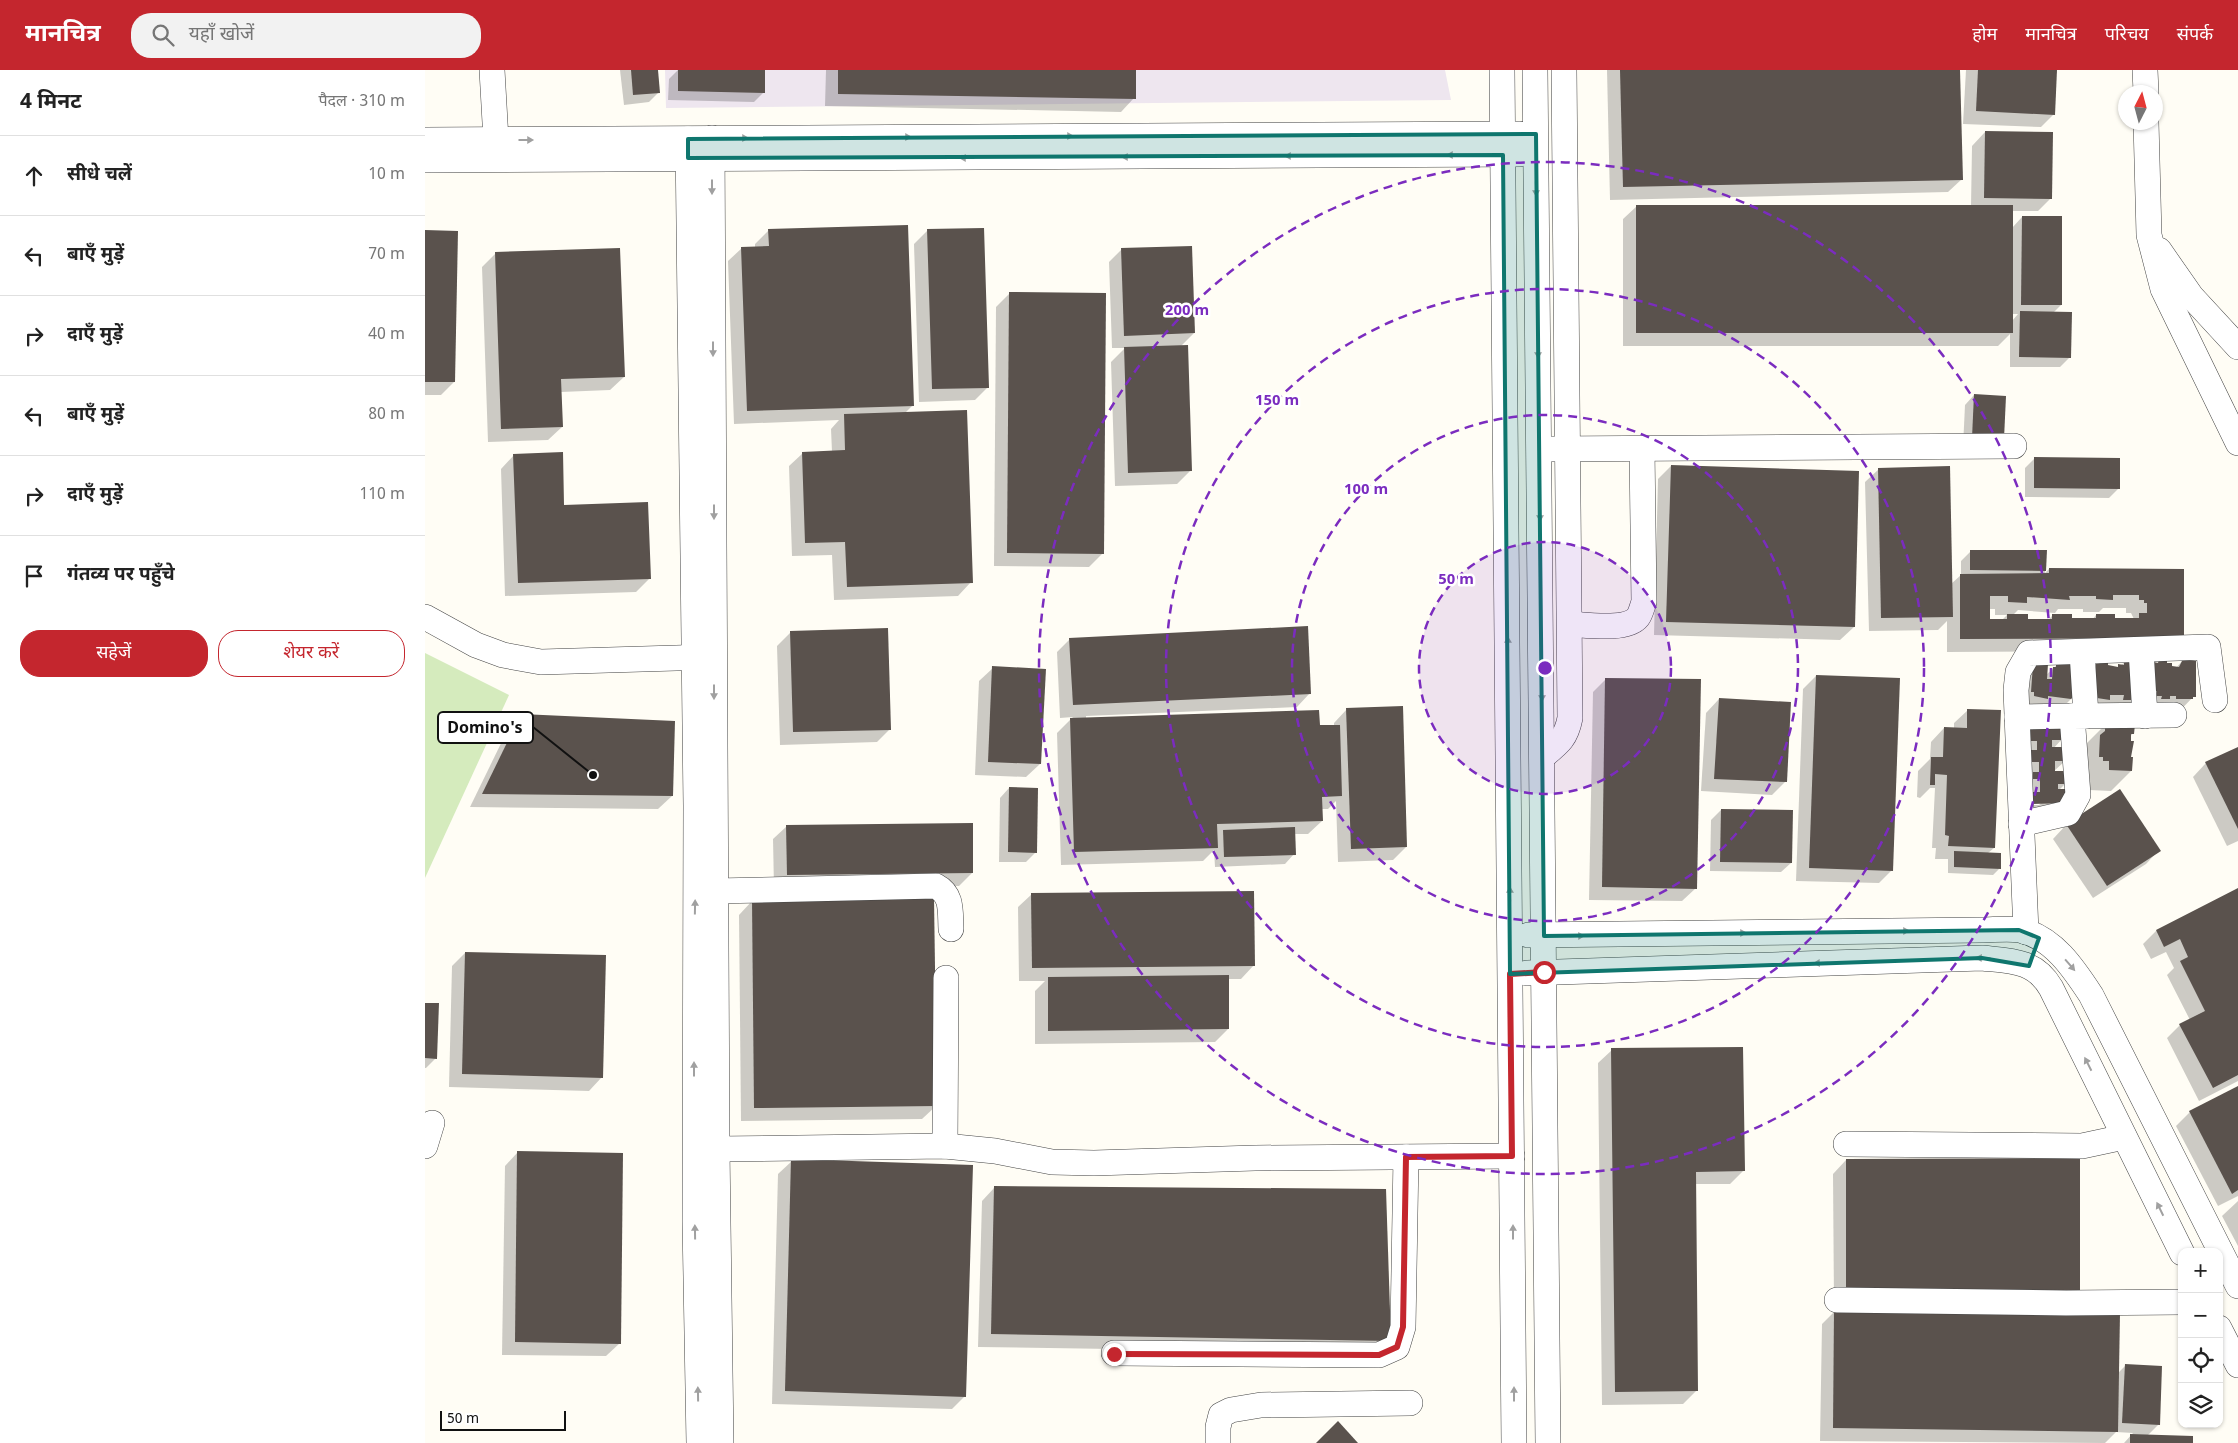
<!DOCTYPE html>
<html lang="hi">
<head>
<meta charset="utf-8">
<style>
	body { margin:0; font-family:Georgia,"Noto Sans Devanagari",serif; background:#f2f2f2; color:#222 }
	.controls { position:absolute; right:15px; bottom:15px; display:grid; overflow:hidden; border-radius:10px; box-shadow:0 1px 4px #0004 }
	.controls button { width:45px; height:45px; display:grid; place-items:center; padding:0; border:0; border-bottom:1px solid #e0e0e0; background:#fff; color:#222; font:25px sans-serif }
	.compass { position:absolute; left:1693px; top:15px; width:45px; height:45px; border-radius:50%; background:#fff; box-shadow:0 1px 4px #0004; rotate:6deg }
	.scale { position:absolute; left:15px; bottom:12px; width:126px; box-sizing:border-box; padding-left:5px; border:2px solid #111; border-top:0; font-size:14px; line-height:18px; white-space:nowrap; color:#111; -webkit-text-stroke:4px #fff; paint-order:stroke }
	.stop { position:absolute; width:15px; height:15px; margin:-11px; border:4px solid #c4262e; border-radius:50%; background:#fff }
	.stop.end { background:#c4262e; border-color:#fff; box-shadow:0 1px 5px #0008 }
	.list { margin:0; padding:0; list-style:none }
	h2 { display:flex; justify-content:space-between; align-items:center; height:65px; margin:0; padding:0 20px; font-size:21px }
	h2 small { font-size:16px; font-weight:400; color:#767676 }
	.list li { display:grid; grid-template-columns:32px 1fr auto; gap:15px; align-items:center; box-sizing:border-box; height:80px; padding:0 20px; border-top:1px solid #e0e0e0 }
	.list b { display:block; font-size:19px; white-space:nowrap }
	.list em { font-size:16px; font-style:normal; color:#767676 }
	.actions { display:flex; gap:10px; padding:15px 20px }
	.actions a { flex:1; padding:11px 0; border:1px solid #c4262e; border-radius:20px; text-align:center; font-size:18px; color:#c4262e }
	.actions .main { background:#c4262e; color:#fff }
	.icon { flex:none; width:28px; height:28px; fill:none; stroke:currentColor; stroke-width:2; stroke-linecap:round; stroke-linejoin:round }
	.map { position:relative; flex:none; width:1813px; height:1373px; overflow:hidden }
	header { display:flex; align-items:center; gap:30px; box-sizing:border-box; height:70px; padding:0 25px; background:#c4262e; color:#fff }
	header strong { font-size:24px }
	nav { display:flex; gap:28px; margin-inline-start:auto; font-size:18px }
	.search { width:350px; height:45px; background:#f2f2f2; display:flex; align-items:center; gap:12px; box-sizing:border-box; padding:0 18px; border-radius:20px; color:#767676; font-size:19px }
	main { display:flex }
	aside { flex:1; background:#fff }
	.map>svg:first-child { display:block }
	.industrial { fill:#eee6ef }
	.green { fill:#d5ebbd }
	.shadow { fill:#0003; fill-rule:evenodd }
	.building { fill:#5a524d; fill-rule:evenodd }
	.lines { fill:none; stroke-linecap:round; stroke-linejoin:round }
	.minor-casing { stroke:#444; stroke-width:26 }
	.minor { stroke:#fff; stroke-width:25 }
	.oneway { fill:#a0a0a0 }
	.route { stroke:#c4262e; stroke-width:6 }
	.marked { fill:#0f766e; fill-opacity:0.2; stroke:#0f766e; stroke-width:4; stroke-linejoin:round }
	.ring { fill:none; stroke:#7b2cbf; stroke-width:2.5; stroke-dasharray:9 6 }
	.centre { fill:#7b2cbf; stroke:#fff; stroke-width:2.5 }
	.ring-label { font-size:15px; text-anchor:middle; font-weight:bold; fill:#7b2cbf; stroke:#fff; stroke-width:5; stroke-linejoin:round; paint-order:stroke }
	.leader { fill:none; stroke:#111; stroke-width:2 }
	.callout-dot { fill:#111; stroke:#fff; stroke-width:2 }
	.callout { fill:#fff; stroke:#111; stroke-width:2 }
	.callout-label { font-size:16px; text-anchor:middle; font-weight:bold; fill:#111 }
</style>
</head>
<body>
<header>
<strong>मानचित्र</strong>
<div class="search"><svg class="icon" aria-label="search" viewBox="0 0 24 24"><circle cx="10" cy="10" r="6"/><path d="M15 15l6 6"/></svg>यहाँ खोजें</div>
<nav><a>होम</a><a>मानचित्र</a><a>परिचय</a><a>संपर्क</a></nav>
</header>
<main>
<aside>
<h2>4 मिनट<small>पैदल · 310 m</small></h2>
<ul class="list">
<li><svg class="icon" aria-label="ahead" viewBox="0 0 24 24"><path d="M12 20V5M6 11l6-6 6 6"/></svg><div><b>सीधे चलें</b></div><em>10 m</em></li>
<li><svg class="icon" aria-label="left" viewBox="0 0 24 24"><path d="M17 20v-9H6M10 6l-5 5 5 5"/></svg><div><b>बाएँ मुड़ें</b></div><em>70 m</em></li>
<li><svg class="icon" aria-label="right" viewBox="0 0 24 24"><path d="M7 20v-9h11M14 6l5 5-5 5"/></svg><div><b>दाएँ मुड़ें</b></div><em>40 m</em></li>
<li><svg class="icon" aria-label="left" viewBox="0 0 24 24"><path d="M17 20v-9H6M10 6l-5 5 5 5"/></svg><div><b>बाएँ मुड़ें</b></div><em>80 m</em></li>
<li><svg class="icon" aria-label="right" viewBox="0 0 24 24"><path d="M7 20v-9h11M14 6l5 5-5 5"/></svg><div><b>दाएँ मुड़ें</b></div><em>110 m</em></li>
<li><svg class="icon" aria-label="arrive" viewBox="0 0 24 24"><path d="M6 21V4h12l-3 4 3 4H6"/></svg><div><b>गंतव्य पर पहुँचे</b></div></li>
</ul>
<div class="actions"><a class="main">सहेजें</a><a>शेयर करें</a></div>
</aside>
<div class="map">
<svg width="1813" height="1373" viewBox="0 0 1813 1373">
	<rect width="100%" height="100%" fill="#fffdf5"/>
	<polygon class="industrial" points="240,0 1020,0 1026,30 241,38"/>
	<polygon class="green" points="0,583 84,625 0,808"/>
	<g class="shadow">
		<polygon points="195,0 232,0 234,22 224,32 199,35"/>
		<polygon points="253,0 302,0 339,22 329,32 243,30 244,9"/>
		<polygon points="401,0 710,0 709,28 696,42 400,36"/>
		<polygon points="1182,0 1534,0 1537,109 1523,122 1185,130"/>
		<polygon points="1541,0 1631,0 1629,44 1616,57 1538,54"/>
		<path d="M1560,62L1626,128L1613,141H1587V158L1597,147L1636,235L1628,243L1645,287L1635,297H1585V264L1573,276H1198V149L1212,136H1546L1547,76ZM1587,244H1593L1587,251Z"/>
		<polygon points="344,160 488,335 480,343 546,512 533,526 409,530 407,485 367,486 364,396 378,383 407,382 406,359 414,350 309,354 303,191 317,178 330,178 330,174"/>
		<polygon points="503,160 563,317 550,330 494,332 489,174"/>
		<polygon points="0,161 29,312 16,325 0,325"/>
		<polygon points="697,179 769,263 755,277 765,401 752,414 690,416 686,292 700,278 687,278 684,192"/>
		<polygon points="71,183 199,307 185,320 136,322 137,357 123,370 63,372 57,197"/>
		<polygon points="584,224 678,483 664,497 569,496 571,237"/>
		<polygon points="1549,325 1580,327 1538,377 1540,335"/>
		<polygon points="89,385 138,436 224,509 211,522 80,526 76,399"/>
		<polygon points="1610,388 1694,418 1684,428 1600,427 1600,398"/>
		<polygon points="1246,396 1429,557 1415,570 1229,565 1233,409"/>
		<path d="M1454,399L1526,514L1536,505V491L1546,481H1620V503L1624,499L1758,500L1744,581L1522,582V551L1513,560L1444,561L1440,412ZM1678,538H1701V543H1706L1709,549H1689L1671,545L1668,549H1645L1628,545L1623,550H1601L1588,545L1593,540L1630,543L1633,539H1658V542H1674ZM1563,539H1570V545H1582L1577,550L1563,551Z"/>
		<polygon points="366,562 465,659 452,672 355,675 352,576"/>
		<polygon points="645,569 885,623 872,637 661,646 661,649 894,657 909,656 909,653 922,639 981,777 968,790 913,792 911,731 903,739 896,739 897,751 883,764 869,764 869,784 860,794 790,797 789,780 778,791 636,795 632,663 648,647 635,648 632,582"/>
		<polygon points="1758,590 1769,626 1747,649 1707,632 1692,647 1650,625 1629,646 1589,646 1608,595 1621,605 1632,595 1650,616 1672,595 1691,598 1699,593 1731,594 1734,591 1745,597 1751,598"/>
		<polygon points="568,598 615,694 601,707 550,705 554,611"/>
		<polygon points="1391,606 1467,800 1454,813 1371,811 1378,619"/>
		<polygon points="1181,609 1271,818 1257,831 1164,830 1168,622"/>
		<polygon points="1294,629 1365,634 1360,712 1347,725 1276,721 1281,643"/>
		<polygon points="1543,640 1569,778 1563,783 1574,799 1568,805 1523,803 1523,789 1510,789 1511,778 1507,778 1510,718 1505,718 1495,728 1492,727 1493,701 1505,689 1506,672 1519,658 1529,659 1529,653"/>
		<polygon points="97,645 247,726 233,739 45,737 83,659"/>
		<polygon points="1681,654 1708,663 1705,667 1706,701 1686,721 1664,720 1665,711 1659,711 1661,674"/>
		<path d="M1601,660L1637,669L1628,679L1640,691L1628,702L1640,714L1634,720L1641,733L1586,753L1594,711H1582V701L1592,691ZM1617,732L1614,735H1599Z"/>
		<polygon points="1813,678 1813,771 1802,776 1768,707 1781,693"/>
		<polygon points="584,718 611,782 601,792 574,792 575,728"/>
		<polygon points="1296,740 1366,793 1356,802 1285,801 1286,750"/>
		<polygon points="1641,755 1734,780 1721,794 1668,828 1628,769"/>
		<polygon points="362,756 547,803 534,816 349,818 348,769"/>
		<polygon points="1813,819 1813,1011 1774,1031 1742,968 1755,955 1765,950 1742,905 1749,898 1741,882 1726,889 1718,874 1731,861"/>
		<polygon points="607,824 829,895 816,909 802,909 803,959 790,972 610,974 610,921 620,911 594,911 593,837"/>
		<polygon points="327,831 511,1036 497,1049 316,1051 314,845"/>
		<polygon points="40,883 177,1007 164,1021 24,1017 27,896"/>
		<polygon points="0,934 11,988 1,998 0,998"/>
		<polygon points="1187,980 1318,1101 1305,1114 1270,1114 1272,1320 1258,1334 1177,1335 1173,993"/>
		<polygon points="1813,1018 1813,1126 1793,1136 1751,1056 1765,1042"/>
		<polygon points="93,1082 195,1273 181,1286 77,1285 80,1096"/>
		<polygon points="1653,1089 1409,1235 1408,1104 1421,1090"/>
		<polygon points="367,1091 540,1326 527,1339 347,1334 353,1104"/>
		<polygon points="570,1117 965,1270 952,1283 553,1277 557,1131"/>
		<polygon points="1813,1131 1813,1176 1797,1146"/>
		<polygon points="1410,1241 1693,1303 1700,1296 1734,1354 1722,1366 1766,1373 1699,1373 1708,1363 1691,1362 1680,1373 1395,1371 1397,1254"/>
	</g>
	<g class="building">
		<polygon points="206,0 233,0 235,23 208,25"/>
		<polygon points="253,0 340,0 340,23 253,21"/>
		<polygon points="413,0 711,0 711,29 413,24"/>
		<polygon points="1195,0 1535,0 1538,110 1198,117"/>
		<polygon points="1553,0 1632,0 1630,45 1551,41"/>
		<polygon points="1560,61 1628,62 1627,129 1559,128"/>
		<rect x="1211" y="135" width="377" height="128"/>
		<polygon points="1597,146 1637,146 1637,235 1596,235"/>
		<polygon points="483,155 489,336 322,341 316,177 344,176 343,159"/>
		<polygon points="559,158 564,318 507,319 502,159"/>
		<polygon points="0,160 33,161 30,312 0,312"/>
		<polygon points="767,176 770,263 699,266 696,178"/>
		<polygon points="195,178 200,307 136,309 138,357 76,359 70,182"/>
		<polygon points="584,222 681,223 679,484 582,483"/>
		<polygon points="1595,241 1647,242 1646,288 1594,287"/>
		<polygon points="763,275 767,401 703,403 699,277"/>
		<polygon points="1549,324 1581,326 1579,369 1547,368"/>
		<polygon points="542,340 548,513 422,517 420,472 380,473 377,382 420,380 419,344"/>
		<polygon points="138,382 139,435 223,432 226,509 93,513 88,384"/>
		<polygon points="1609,387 1695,388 1695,419 1609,418"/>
		<polygon points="1246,395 1434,401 1430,557 1241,552"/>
		<polygon points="1525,396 1528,547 1456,548 1453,398"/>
		<polygon points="1545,480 1622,480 1621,501 1545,500"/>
		<path d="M1624,498L1759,499V568L1535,569V504L1624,503ZM1688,525H1714V530H1719V533H1722V543H1714V548H1690V544H1671V548H1647V544H1627V549H1603V544H1582V549H1565V526H1583V532L1602,533V527L1645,530L1644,526H1671V529L1688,530Z"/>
		<polygon points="883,556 886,624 648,635 644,568"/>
		<polygon points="463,558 466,660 368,662 365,561"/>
		<polygon points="1758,589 1771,591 1771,627 1768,627 1768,629 1751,629 1751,626 1745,626 1745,629 1736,629 1737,626 1731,626 1732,621 1726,621 1729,592 1733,593 1734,590 1742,590 1742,593 1747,593 1747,596 1754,597"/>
		<polygon points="1683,591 1683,595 1693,597 1693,594 1699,595 1699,591 1707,592 1709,630 1698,630 1699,625 1685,625 1685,630 1672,628 1669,599 1671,598 1671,594"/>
		<polygon points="1649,593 1648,627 1646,629 1623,626 1623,629 1609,626 1609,622 1606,622 1608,594 1623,594 1622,609 1627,609 1628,597 1631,597 1631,594"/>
		<polygon points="567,596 621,599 616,694 563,692"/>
		<polygon points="1391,605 1475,608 1468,801 1384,798"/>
		<polygon points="1180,608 1276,609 1272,819 1177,817"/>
		<polygon points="1294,628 1366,632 1362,712 1289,709"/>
		<polygon points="978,636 982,777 926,779 921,638"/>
		<polygon points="1542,639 1576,640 1570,778 1523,776 1524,766 1520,765 1522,705 1510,704 1510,715 1505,715 1506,687 1518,687 1519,657 1542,658"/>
		<polygon points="894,640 895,655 915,655 917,726 897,727 898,751 792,754 793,778 649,782 645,648"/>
		<polygon points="96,644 250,651 248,726 57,724"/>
		<polygon points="1680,652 1710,654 1709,664 1706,664 1706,671 1709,671 1706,687 1708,687 1707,701 1684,700 1684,691 1678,691 1678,687 1674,687 1675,665 1680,661"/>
		<polygon points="1601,658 1639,658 1639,670 1627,670 1627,677 1641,677 1641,691 1630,691 1630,701 1642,701 1642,714 1633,714 1633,719 1642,719 1642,733 1606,734 1606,722 1615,722 1615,709 1608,709 1608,702 1614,702 1614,692 1601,692 1601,680 1612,680 1612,671 1601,671"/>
		<polygon points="1813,677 1813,759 1780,692"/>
		<polygon points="584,717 613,718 612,783 583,782"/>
		<polygon points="1695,719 1736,781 1682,816 1641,754"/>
		<polygon points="1296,739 1368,740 1367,793 1295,792"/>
		<polygon points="548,753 548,803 362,805 361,755"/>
		<polygon points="870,757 871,785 799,787 798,760"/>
		<polygon points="1529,781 1576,783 1576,799 1529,797"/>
		<polygon points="1813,818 1813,1005 1788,1018 1754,954 1780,941 1755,891 1763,887 1755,869 1739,877 1731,860"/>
		<polygon points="829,821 830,896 607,898 606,823"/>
		<polygon points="509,828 512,1036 329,1038 327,830"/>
		<polygon points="40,882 181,885 178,1008 37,1004"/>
		<polygon points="804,905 804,959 623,961 623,907"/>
		<polygon points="0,933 14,933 12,989 0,988"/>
		<polygon points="1318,977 1320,1101 1271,1102 1273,1321 1190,1322 1186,978"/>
		<polygon points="1813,1016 1813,1120 1807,1124 1764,1041"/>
		<polygon points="92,1081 198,1083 196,1274 90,1272"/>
		<polygon points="1655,1088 1655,1222 1421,1223 1421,1089"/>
		<polygon points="366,1089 548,1095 541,1327 360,1321"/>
		<polygon points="569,1116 961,1119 966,1271 566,1264"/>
		<polygon points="1409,1240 1695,1243 1693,1362 1408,1358"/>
		<polygon points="1700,1294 1737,1296 1735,1355 1697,1353"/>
		<polygon points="913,1351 933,1373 891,1373"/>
		<polygon points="1705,1364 1768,1366 1768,1373 1705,1373"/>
	</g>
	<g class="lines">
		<g class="minor-casing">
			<g id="minor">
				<polyline points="67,0 71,70"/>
				<polyline points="1077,0 1089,1373"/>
				<polyline points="1110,0 1123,1373"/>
				<polyline points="1720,0 1721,22"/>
				<polyline points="1721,52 1724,165 1738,219 1813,373"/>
				<polyline points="287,68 292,1079 296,1373"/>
				<polyline points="263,69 271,736 270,1152 274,1373"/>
				<polyline points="0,70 1095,64"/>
				<polyline points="0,90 1095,84"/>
				<polyline points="1734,180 1766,226 1813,277"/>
				<polyline points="1124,379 1589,376"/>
				<polyline points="0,547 51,575 78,585 116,592 285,587"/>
				<path d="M1145,554C1162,555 1202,561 1213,547C1216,543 1217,537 1219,532L1217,379"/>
				<polyline points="1716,580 1720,646"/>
				<polyline points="1657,582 1661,646"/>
				<polyline points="1592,647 1647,646"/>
				<path d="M1117,687C1133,674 1141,669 1145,648L1139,0"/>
				<polyline points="1596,754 1643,743 1653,725 1647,646 1749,645"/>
				<path d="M290,821L511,816C528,825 525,842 526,859"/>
				<polyline points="1601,862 1591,620 1593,602 1604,583 1783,577 1790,630"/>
				<path d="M1103,865L1556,860C1568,860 1583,858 1595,860C1628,867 1649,899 1666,925L1813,1216"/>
				<path d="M1102,903L1557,888C1586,891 1610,890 1626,918L1757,1183"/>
				<polyline points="1421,1074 1657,1076 1699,1067"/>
				<polyline points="0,1076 7,1053"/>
				<polyline points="520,1076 521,908"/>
				<polyline points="292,1079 520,1076 570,1081 627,1092 669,1093 830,1088 1087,1086"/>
				<polyline points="1412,1230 1641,1233 1757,1232"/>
				<polyline points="1794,1258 1813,1295"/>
				<polyline points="689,1283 954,1285 972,1277 978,1257 981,1087"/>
				<polyline points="793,1373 793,1357 796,1345 806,1340 836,1335 985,1333"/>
			</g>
		</g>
		<use href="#minor" class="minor"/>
	</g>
	<defs><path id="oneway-solid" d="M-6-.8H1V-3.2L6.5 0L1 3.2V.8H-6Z" transform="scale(1.25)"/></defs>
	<g class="oneway">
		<use href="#oneway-solid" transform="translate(641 66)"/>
		<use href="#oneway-solid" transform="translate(479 67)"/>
		<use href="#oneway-solid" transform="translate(316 68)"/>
		<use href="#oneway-solid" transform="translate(101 70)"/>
		<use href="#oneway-solid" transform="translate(1029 85) rotate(180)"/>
		<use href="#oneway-solid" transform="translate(867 86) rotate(180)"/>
		<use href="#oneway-solid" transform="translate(704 87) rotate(180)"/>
		<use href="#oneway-solid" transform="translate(542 88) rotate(180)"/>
		<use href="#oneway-solid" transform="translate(287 117) rotate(90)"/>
		<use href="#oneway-solid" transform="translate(1111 119) rotate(89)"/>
		<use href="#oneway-solid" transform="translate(288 279) rotate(90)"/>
		<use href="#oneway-solid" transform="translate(1113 281) rotate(89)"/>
		<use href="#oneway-solid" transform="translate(289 442) rotate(90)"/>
		<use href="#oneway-solid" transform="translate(1115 444) rotate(89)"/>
		<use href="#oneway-solid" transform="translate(1083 574) rotate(-91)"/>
		<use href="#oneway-solid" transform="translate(289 622) rotate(90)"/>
		<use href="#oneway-solid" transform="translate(1117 624) rotate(89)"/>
		<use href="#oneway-solid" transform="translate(1085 824) rotate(-91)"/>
		<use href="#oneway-solid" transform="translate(270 837) rotate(-89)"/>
		<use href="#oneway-solid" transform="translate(1477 861) rotate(-1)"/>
		<use href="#oneway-solid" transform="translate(1314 863) rotate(-1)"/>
		<use href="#oneway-solid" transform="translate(1152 866) rotate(-1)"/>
		<use href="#oneway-solid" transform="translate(1558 888) rotate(-178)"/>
		<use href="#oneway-solid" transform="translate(1396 893) rotate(178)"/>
		<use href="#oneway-solid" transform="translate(1645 895) rotate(49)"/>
		<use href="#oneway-solid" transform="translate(1663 994) rotate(-117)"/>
		<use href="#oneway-solid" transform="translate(269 999) rotate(-90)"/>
		<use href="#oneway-solid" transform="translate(1735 1139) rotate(-116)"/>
		<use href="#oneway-solid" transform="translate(270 1162) rotate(-91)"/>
		<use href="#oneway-solid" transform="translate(1088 1162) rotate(-90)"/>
		<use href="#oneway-solid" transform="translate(273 1324) rotate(-91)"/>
		<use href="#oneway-solid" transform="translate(1089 1324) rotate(-90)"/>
	</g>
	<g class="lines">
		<polyline class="route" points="689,1284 954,1285 972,1277 978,1257 981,1087 1087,1086 1085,904 1119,902"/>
	</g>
	<path class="marked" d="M1111,64L1119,866L1594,860L1614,868L1604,896L1557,888L1085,904L1078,85L263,88V69Z"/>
	<circle cx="1120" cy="598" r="126" fill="#7b2cbf" fill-opacity=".12"/>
	<g class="ring">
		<circle cx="1120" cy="598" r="126"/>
		<circle cx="1120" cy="598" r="253"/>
		<circle cx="1120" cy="598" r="379"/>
		<circle cx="1120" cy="598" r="506"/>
	</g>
	<circle cx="1120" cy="598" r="8" class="centre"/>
	<g class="ring-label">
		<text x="762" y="245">200 m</text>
		<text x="852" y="335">150 m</text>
		<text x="941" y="424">100 m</text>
		<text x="1031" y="514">50 m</text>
	</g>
	<path class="leader" d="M168 705L108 657"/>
	<circle class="callout-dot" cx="168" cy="705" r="5"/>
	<rect class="callout" x="13" y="642" width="95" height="31" rx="5"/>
	<g class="callout-label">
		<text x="60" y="663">Domino's</text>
	</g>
</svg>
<div class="controls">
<button>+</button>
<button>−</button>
<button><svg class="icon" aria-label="locate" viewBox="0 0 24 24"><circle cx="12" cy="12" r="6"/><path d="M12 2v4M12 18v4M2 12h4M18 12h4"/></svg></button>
<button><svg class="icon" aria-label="layers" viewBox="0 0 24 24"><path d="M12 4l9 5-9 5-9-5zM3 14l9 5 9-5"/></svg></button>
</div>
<svg class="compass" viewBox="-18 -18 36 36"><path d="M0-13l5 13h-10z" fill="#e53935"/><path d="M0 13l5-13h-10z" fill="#767676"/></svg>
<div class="scale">50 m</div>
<div class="stop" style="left:1119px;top:902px"></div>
<div class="stop end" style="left:689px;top:1284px"></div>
</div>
</main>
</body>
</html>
